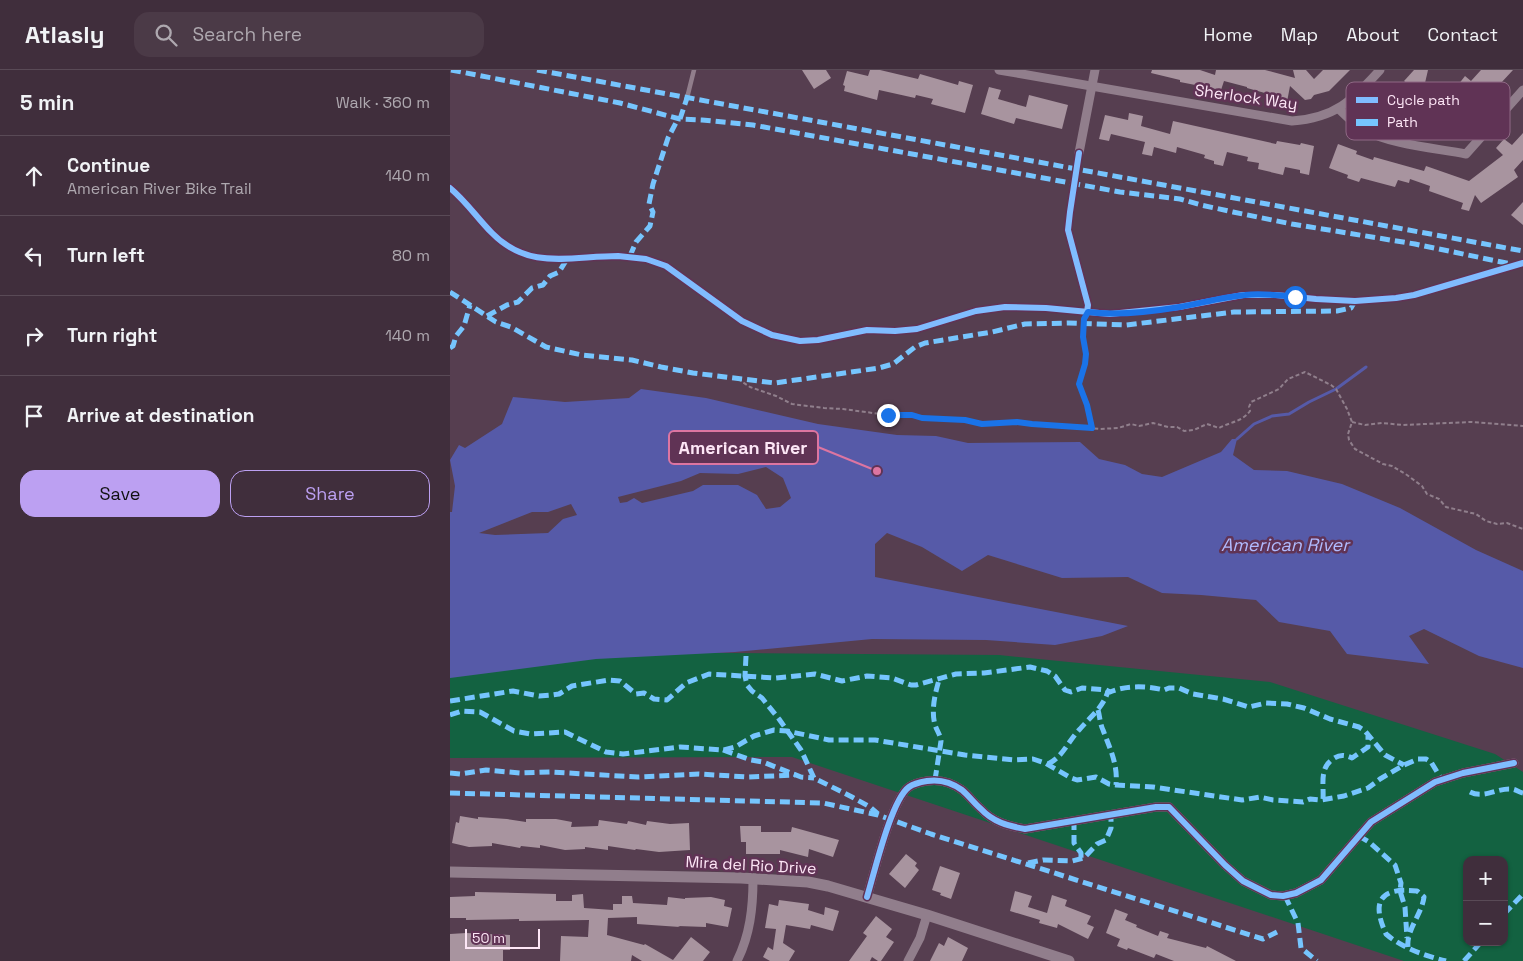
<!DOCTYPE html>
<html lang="en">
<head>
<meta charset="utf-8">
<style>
	body { margin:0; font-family:"Space Grotesk",sans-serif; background:#4b3a47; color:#f1f3f6 }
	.controls { position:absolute; right:15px; bottom:15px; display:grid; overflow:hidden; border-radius:10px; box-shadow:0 1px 4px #0004 }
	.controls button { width:45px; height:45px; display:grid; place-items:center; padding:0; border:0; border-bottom:1px solid #594a56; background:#402e3c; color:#f1f3f6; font:25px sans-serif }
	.scale { position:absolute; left:15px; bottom:12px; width:75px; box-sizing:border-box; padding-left:5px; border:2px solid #fde6f6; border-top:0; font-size:14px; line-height:18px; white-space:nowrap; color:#fde6f6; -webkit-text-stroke:4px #603355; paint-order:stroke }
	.stop { position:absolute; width:15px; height:15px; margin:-11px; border:4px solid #1a73e8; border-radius:50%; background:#fff }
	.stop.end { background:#1a73e8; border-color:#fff; box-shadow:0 1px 5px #0008 }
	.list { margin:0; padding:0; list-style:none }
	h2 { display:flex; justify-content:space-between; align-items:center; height:65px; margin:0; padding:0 20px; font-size:21px }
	h2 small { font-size:16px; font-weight:400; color:#aea8af }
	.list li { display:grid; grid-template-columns:32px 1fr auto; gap:15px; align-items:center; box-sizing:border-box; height:80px; padding:0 20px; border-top:1px solid #594a56 }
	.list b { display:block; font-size:19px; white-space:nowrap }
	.list p { margin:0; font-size:16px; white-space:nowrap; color:#aea8af }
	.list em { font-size:16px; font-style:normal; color:#aea8af }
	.actions { display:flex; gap:10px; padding:15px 20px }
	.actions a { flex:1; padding:11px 0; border:1px solid #bca0f2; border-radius:15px; text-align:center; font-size:18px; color:#bca0f2 }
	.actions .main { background:#bca0f2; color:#111 }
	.icon { flex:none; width:28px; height:28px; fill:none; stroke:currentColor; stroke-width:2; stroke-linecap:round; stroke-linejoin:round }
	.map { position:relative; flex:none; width:1073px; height:891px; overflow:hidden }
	header { display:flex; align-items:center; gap:30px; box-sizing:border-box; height:70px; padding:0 25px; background:#402e3c; border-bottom:1px solid #594a56 }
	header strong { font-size:24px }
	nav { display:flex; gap:28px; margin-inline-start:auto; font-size:18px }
	.search { width:350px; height:45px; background:#4b3a47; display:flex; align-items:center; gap:12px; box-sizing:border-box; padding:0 18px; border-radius:15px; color:#aea8af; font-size:19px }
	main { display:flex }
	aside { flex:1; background:#402e3c }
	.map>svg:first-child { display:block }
	.green { fill:#136241; fill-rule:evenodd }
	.water { fill:#565aa8; fill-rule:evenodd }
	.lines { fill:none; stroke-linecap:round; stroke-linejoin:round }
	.stream { stroke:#565aa8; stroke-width:3 }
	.building { fill:#a8949f }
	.path { stroke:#907f8c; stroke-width:2; stroke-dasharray:4 2.5; stroke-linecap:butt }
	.service { stroke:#917e8c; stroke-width:4.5 }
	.minor { stroke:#917e8c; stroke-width:9 }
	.tertiary { stroke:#917e8c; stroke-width:11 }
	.quiet { stroke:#76c5fe; stroke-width:5; stroke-dasharray:10 5; stroke-linecap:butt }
	.cycleway-casing { stroke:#603355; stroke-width:9 }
	.cycleway { stroke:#80bcff; stroke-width:6 }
	.route { stroke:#1a73e8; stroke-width:6 }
	.labels { text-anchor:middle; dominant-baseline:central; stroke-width:5; stroke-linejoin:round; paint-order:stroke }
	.street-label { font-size:16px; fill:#fde6f6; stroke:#603355 }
	.water-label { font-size:18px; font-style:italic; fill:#b0bbff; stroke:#603355 }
	.key { fill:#603355; stroke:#8f6985; stroke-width:1 }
	.key-label { font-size:14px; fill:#fde6f6 }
	.leader { fill:none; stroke:#dd75a1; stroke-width:2 }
	.callout-dot { fill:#dd75a1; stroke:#603355; stroke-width:2 }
	.callout { fill:#603355; stroke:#dd75a1; stroke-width:2 }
	.callout-label { font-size:18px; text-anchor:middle; font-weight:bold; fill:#fde6f6 }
</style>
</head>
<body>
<header>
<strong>Atlasly</strong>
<div class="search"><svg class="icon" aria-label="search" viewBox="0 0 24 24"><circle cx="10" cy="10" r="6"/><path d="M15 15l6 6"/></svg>Search here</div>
<nav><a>Home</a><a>Map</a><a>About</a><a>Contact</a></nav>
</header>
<main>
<aside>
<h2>5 min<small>Walk · 360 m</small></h2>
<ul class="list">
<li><svg class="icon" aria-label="ahead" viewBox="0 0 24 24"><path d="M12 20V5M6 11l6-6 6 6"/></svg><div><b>Continue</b><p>American River Bike Trail</p></div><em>140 m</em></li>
<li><svg class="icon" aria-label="left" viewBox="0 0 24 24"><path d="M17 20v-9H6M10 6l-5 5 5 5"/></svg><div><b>Turn left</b></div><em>80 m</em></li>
<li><svg class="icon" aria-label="right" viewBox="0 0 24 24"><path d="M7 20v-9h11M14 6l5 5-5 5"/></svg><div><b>Turn right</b></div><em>140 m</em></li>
<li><svg class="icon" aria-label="arrive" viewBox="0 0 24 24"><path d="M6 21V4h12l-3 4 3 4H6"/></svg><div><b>Arrive at destination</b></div></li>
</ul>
<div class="actions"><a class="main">Save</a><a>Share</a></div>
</aside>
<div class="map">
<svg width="1073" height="891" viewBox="0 0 1073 891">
	<rect width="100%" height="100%" fill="#563e50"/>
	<path class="green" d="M0,581L549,585L820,612L1045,684L1073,702V891H954L342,687L0,688ZM1017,790H1054V872H1017Z"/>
	<path class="water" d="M191,319L256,328L368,354L447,365L486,366L518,373L630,372L649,389L675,395L692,404L712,407L771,382L782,369H787L783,385L804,400L837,401L892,414L950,438L1026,480L1073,501V598L1029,586L974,559L959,566L979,594L897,584L880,561L829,552L806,530L751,525L712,523L678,507L612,508L538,485L512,501L472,477L437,463L425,474V507L678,556L652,566L605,575L536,570L422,569L285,582L146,589L0,608V442H2L5,416L0,390L9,375L15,378L52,354L63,327L115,332L179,328ZM316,397L333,408L341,428L330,437L316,439L307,425L288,415H253L243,421L192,433L184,428L177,432L170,433L168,427L231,411L250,403L288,404ZM121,434L127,445L113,449L98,463L45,465L29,463L82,442H98Z"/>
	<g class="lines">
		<polyline class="stream" points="787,369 804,354 822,346 839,344 859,332 886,319 916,297"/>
	</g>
	<g class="building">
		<polygon points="352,0 376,0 381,8 364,19"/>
		<polygon points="420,0 430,0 468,9 470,4 508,15 509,11 523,15 515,43 481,34 483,29 466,25 465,28 429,20 427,30 394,21 395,16 393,15 397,1 418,6"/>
		<polygon points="702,0 750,0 765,5 766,0 815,0 845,8 843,0 856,0 864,9 873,0 900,0 879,21 864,25 861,29 855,30 840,16 837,32 825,28 826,26 797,18 797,17 774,11 771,20 730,12 730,10 701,3"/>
		<polygon points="964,0 978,0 972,26 954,11"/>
		<polygon points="1031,0 1063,0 1050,14 1047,12 1027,36 1029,38 1016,54 1012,53 1005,62 981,57 983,44 997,47 1008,33 1005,31 1014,21 1008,15 1015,6 1021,11"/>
		<polygon points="539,17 551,20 548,29 576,37 579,25 618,35 612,59 566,48 564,54 531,44"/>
		<polygon points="679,43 693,46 691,56 720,64 723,51 826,74 827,71 850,75 851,73 864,76 859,105 850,103 850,100 835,97 833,105 808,99 809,93 797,91 798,87 777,82 773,96 764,94 764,91 754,88 755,85 727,77 726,83 704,77 702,86 692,84 695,72 661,64 659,71 649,69 655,45 678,50"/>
		<polygon points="1073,63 1073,90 1064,100 1068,107 1031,133 1025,125 1019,141 1011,139 1013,133 979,121 980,116 960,109 959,113 948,110 945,117 911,108 909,112 897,108 898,105 879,98 888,74 907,81 906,84 923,90 924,87 974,101 976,96 1019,111 1053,85 1046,78 1054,69 1062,75"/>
		<polygon points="1073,132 1073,155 1061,145"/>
		<polygon points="10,746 28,749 28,747 57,749 76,752 76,749 106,749 122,752 121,757 148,756 149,750 177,754 178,751 196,755 197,751 220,754 239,753 240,780 209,782 186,779 185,780 158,776 158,780 135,777 135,779 115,780 90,775 90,778 71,776 70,778 42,773 42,776 19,777 2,773 6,752 9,753"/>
		<polygon points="290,756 311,756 311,762 341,762 342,757 389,770 383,787 359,779 358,787 330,780 330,784 296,784 296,772 291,772"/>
		<polygon points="456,784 467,793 465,796 469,800 455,818 439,804"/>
		<polygon points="490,796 510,803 501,829 490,825 491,823 482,820"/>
		<polygon points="565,821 582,826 578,837 597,843 602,825 617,830 615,836 641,846 637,854 644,857 638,869 608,854 607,858 589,853 590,850 560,841"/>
		<polygon points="25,822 106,824 106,831 122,831 122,825 133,824 134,838 163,840 163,834 172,834 172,826 182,826 183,833 217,835 218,827 235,829 235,828 261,827 275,830 274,836 282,838 278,857 256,853 256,857 228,856 230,857 187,854 187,847 158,848 157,865 194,875 195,874 223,890 241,867 260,882 253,891 192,891 182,885 181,891 110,891 111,866 138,867 139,850 69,851 69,849 16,850 16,848 0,848 0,827 25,826"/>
		<polygon points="329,830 359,834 358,840 374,845 375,837 389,841 383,861 361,855 360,859 336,855 333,873 345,881 339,891 320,891 313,887 318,877 323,880 326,859 315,858 319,834 328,836"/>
		<polygon points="665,839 678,844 675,850 687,855 686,857 708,866 710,861 719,864 717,868 756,878 757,876 786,891 724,891 706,884 704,888 678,878 677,880 667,876 670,869 656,863"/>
		<polygon points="426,846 442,859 436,867 444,872 431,891 428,891 422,887 420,891 399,891 417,866 413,863"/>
		<polygon points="16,863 60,865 60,880 53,880 53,891 0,891 0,864"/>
		<polygon points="498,867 518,878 512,891 480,891 489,873 494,876"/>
	</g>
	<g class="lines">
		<g class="path">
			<polyline points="637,242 634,249 633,267 636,284 635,294 629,314 637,335 642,358"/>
			<path d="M288,309L300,317L326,326L342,334L374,338L393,339L438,345H462L472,348L515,350L532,354L567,352L650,359L668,358L681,354L689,356L703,353L718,357H727L734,361L744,360L757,354L769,358C780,352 792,352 800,341L799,337L801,332L829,319L838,309L855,302L881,315L886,319L897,339L902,352L898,364L899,370L905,379L933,394L942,396L957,405L972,416L977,424L989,429L996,437L1026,444L1036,451L1047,454L1057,453L1073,459"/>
			<polyline points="902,352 915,355 932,353 953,355 1021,352 1073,356"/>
		</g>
		<polyline class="service" points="237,28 244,0"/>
		<g class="minor">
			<path d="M549,0L842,51C885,48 902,31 930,0"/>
			<path d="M889,39C896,46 904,54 913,59C941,75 985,78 1016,84L1073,20"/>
			<polyline points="629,83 645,0"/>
			<path d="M417,827C424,804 441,730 459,717C463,714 471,712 477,711C490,709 501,712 512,720C519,726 524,733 531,739C543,752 558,756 575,759L706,737H719L775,795L793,811L821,825L833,826L846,823L871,810L921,752L985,712L1013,703L1064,693"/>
			<path d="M287,891C300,865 303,838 303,809"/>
			<polyline points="458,891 470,868 477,845"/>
		</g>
		<polyline class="tertiary" points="0,802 291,808 358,812 378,816 477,845 619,891"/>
		<g class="quiet">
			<polyline points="1,0 170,33 230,49 252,50 303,55 670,122 730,129 751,135 783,142 842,154 965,174 1061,194"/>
			<polyline points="87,0 1073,181"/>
			<polyline points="230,49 237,28"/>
			<polyline points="180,186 186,172 200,156 203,142 199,134 203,114 218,68 228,49"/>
			<polyline points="0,222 46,252 61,257 96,277 132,285 182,290 211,297 243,303 325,313 429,298 443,294 465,277 475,273 542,262 575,254 618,253 676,255 784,242 887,241 901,238 905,231"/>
			<polyline points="37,246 57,235 68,232 82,218 93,215 100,206 109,202 117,189"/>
			<polyline points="0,278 3,276 6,266 14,256 20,235"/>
			<polyline points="296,586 295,606 297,615 302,621 312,628 329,649 351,680 364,708 402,727 420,737 428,744"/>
			<path d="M0,631L63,621L89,626L102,625L109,624L122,616L159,610L170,611L186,624L194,623L204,629L217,630L236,613L259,604L326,608L365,604L392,611L417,606L442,608L461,615H466L506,604L534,603L580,597L597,601L605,606L615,620L621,622L632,618L656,620L660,622C677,615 697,616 714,620L719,618H729L743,624L773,629L799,637L816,633L837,634L854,638L880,649L909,657L915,661L935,685L954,695"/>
			<path d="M648,640C650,647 650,654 653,660C660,679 668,694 666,715"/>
			<polyline points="0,645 12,641 30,642 64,661 81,664 115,662 156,682 173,684 230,677 273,680 285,677 304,666 324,660 337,661 379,670 425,670 515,685 564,690 583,689 595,693 621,708 627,710 646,707 659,714 666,715 703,717 792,730 810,727 823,730 853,732 860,729 871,730 894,726 918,718 930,709 954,695 968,689 976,689 981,692 992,710"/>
			<polyline points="273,680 301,690 313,692 351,707 364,708"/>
			<path d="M598,694C613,687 618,671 630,659C641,646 653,638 658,621"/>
			<polyline points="0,703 10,704 36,700 70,703 100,702 188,707 249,704 298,707 345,705"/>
			<path d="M485,710L491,671C490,664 487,661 485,655C481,640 485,624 489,610"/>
			<path d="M1020,722C1034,729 1047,718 1061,719C1065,719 1069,722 1073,723"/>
			<polyline points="0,723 373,733 428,745 481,764 813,869 827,862"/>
			<path d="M873,729C874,715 869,698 883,689C890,684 895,685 902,688L918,677V666"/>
			<polyline points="624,750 624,773 631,783 631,790"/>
			<polyline points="909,766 919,772 945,795 951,813 950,821 955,837 957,868"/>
			<polyline points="578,793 593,790 622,791 634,788 647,774 656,770 661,758 661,744"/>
			<polyline points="835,826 848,853 851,878 867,891"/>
			<polyline points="1054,844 1073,824"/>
			<path d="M958,877C956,860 972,844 974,827L967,821C930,817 921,831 936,864C952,878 976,886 996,891"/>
			<polyline points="1014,891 1031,872"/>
		</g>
		<g class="cycleway-casing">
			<g id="cycleway">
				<polyline points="629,83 620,142 618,160 638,235 637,242"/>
				<path d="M0,118C16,131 27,148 42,163C79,201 121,186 168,186L196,189L216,196L292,251L322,265L350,271L368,270L417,260L445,261L467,259L526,241L555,237L596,238L660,244L729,237L793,225H826L866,229L905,231L946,228L964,225L1073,193"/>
				<path d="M417,827C424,804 441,730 459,717C463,714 471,712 477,711C490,709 501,712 512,720C519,726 524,733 531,739C543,752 558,756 575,759L706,737H719L775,795L793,811L821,825L833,826L846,823L871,810L921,752L985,712L1013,703L1064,693"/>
			</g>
		</g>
		<use href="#cycleway" class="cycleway"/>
	</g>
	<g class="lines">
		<path class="route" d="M438,345H462L472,348L515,350L532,354L567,352L582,354L642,358L637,335L629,314L635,294L636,284L633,267L634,249L638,242C667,246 700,242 730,237C752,233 773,227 795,225C812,223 828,225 845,227"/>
	</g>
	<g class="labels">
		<g class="street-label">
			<text transform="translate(796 27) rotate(8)">Sherlock Way</text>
			<text transform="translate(301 795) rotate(3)">Mira del Rio Drive</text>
		</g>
		<g class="water-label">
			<text x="835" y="474">American River</text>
		</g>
	</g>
	<rect x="896" y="12" width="164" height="58" rx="8" class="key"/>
	<rect x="906" y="27" width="22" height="6" fill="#80bcff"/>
	<rect x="906" y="49" width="22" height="7" fill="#76c5fe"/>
	<g class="key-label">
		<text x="937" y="35">Cycle path</text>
		<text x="937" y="57">Path</text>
	</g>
	<path class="leader" d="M427 401L368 377"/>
	<circle class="callout-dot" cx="427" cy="401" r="5"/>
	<rect class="callout" x="219" y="361" width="149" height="33" rx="5"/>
	<g class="callout-label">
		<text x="293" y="384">American River</text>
	</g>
</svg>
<div class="controls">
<button>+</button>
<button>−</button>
</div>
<div class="scale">50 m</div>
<div class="stop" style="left:845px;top:227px"></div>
<div class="stop end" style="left:438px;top:345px"></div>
</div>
</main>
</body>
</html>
